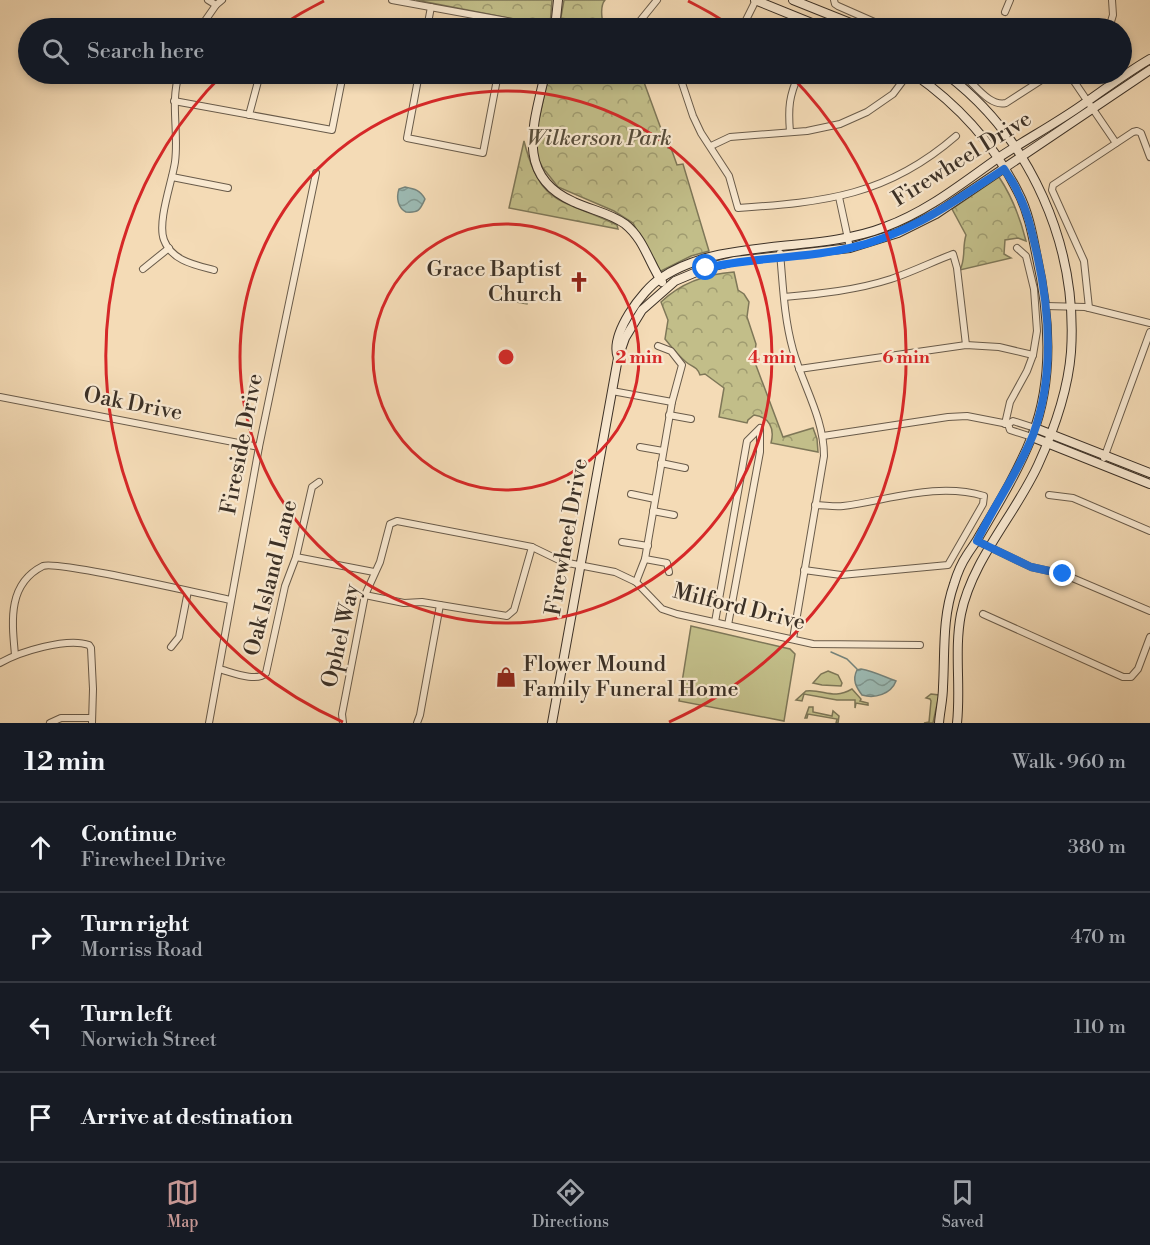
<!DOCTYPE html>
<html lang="en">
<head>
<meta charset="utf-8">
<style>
	body { margin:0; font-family:"Libre Bodoni",serif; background:#20242c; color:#f1f3f6 }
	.stop { position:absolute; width:18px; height:18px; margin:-14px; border:4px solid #1a73e8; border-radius:50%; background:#fff }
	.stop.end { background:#1a73e8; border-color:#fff; box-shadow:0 2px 6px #0008 }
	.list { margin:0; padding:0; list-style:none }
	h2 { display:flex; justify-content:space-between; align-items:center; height:78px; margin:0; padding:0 24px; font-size:26px }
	h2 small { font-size:20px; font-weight:400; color:#9ea1a6 }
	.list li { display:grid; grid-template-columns:39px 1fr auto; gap:18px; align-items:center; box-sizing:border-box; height:90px; padding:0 24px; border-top:2px solid #363941 }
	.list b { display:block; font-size:22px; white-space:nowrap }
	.list p { margin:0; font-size:20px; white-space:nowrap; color:#9ea1a6 }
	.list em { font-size:20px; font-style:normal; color:#9ea1a6 }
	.icon { flex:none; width:33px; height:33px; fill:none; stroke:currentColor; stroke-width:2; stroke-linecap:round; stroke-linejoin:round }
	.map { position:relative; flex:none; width:1150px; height:723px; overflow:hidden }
	.search { position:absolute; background:#171b24; box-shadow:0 3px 9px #0003; left:18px; right:18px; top:18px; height:66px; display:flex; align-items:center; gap:15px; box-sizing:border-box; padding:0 21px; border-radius:33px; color:#9ea1a6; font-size:22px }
	.sheet { height:438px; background:#171b24 }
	nav { display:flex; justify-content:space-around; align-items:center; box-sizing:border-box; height:84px; border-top:2px solid #363941; background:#171b24; font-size:16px; color:#9ea1a6 }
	nav a { display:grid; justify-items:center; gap:3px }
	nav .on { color:#c59692 }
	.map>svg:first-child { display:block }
	.green { fill:#c2be89; stroke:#7e7758; stroke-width:1.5 }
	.wetland { fill:url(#wetland-marsh); stroke:#7e7758; stroke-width:1.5 }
	.park { fill:url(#park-crowns); stroke:#7e7758; stroke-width:1.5 }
	.water { fill:url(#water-waves); stroke:#75837b; stroke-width:1.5 }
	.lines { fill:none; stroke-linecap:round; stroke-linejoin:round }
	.stream { stroke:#75837b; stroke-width:1.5 }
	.street-casing { stroke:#695b4a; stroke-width:8 }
	.secondary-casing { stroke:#3b3026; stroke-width:10 }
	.street { stroke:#f8e8d0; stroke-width:6 }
	.secondary { stroke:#f8e8d0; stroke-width:8 }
	.route { stroke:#1a73e8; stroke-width:8 }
	.ring { fill:none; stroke:#d62828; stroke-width:3 }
	.labels { text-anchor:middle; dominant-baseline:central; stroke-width:4.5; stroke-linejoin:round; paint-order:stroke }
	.park-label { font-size:22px; font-style:italic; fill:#564c3a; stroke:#f8e8d0 }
	.street-label { font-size:22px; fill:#3b3026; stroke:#f8e8d0 }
	.poi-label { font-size:22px; fill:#3b3026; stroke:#f8e8d0; text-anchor:end }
	.centre { fill:#d62828; stroke:#f8e8d0; stroke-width:3 }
	.ring-label { font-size:18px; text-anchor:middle; font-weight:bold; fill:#d62828; stroke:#f8e8d0; stroke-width:4.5; stroke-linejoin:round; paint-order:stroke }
</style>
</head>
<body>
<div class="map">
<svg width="1150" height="723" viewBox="0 0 1150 723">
	<defs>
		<pattern id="wetland-marsh" width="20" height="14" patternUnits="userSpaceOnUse" patternTransform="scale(1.5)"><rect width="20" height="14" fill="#c2be89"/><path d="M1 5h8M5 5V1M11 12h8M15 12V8" fill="none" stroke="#9f9b70"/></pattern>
		<pattern id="park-crowns" width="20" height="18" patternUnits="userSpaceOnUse" patternTransform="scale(1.5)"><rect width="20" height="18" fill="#c2be89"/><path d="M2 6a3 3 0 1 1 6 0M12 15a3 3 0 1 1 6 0" fill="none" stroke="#9f9b70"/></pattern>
		<pattern id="water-waves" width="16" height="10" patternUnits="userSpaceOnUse" patternTransform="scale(1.5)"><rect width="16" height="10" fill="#9cbab3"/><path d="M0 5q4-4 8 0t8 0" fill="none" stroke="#809891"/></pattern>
	</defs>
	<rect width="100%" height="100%" fill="#f4dbb6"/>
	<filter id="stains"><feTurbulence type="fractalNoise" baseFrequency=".00333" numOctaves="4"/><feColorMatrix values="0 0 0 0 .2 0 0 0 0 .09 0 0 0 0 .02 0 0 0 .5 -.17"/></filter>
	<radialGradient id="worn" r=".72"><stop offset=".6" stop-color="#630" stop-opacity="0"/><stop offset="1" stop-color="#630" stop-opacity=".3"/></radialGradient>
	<g class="green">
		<polygon points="691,626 790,649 795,654 784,721 679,701"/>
		<polygon points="828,671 838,675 842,683 841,686 822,685 813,683 821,674"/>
		<path d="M852,689L861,699L860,701L868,703V705L856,703L855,708V700H837L804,694L802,701L796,700L806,691C824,689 833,700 852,689Z"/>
		<polygon points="931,694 939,695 933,723 924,723 929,722 931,701 930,699 926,698"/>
	</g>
	<polygon class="wetland" points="809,707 813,707 813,712 832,716 833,711 839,716 838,723 836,723 837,719 808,714 807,718 805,718"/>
	<g class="park">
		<polygon points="416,0 552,0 550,26"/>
		<path d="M564,0H605C599,7 602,20 604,28H559Z"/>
		<polygon points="549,74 641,74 668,148 671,148 677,165 683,164 709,251 691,256 659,272 633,223 614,211 558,187 543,168 537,157 537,128"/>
		<path d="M524,141C541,209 563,198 617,225L618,229L509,208Z"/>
		<path d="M999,177C1013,198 1020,217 1026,241L1018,238L1005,240L1004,254L1011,258L960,270C966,258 962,248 966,235L952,209Z"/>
		<path d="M734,272L738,290L744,294L749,302L747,317L756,344L754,360L783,437L813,428L817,439L818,452L771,443C775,428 769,417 754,415L748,420L747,423L719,417L724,388L705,374L700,375C697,366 692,367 686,362C681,358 669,344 665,339L668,320L661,302C682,282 706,274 734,272Z"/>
		<polygon points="507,291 529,295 527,304 505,300"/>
	</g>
	<g class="water">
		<path d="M405,187C415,189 420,190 425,199C420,210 419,213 406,212C398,208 396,198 399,189Z"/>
		<path d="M861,669C873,671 885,677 896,681C891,694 875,699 862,695C856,687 852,680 857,670Z"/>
	</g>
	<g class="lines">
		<polyline class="stream" points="831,652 847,659 857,669"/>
		<g class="street-casing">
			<g id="street">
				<polyline points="208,0 216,5"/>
				<polyline points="392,0 545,28"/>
				<polyline points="834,0 835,4 838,6 888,28"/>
				<polyline points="1005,12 1010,0"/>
				<polyline points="200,28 216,5 222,0"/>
				<polyline points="427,28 431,7"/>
				<polyline points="647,28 640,21 657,0"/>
				<polyline points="742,28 756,0"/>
				<polyline points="1109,28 1113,15 1112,0"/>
				<path d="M179,74C170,103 179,132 175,162C172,182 157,222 164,240C172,261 195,265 214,270"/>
				<polyline points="419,74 407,138 483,153 498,74"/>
				<path d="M679,74L693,116L701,133L729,176L738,208C825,202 887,196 956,136"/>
				<path d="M962,74C975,84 989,107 1006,103L1051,74"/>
				<polyline points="1069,74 1116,143"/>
				<polyline points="174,101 332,130 343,74"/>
				<polyline points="249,115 260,74"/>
				<path d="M790,132C788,108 789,96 799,74"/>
				<polyline points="711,146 730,137 807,131 840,124 867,112 893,94 908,74"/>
				<polyline points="172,177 228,188"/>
				<polyline points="839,197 850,248"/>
				<path d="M780,253C783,285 784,318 793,350C803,386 824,418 824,456L793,639"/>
				<polyline points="143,269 169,248"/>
				<path d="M784,297C820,294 857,290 891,279C912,272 932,262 953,254L957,268L966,345"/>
				<polyline points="1046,306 1085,307 1150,323"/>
				<polyline points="1089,308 1084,261 1052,190 1053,185 1133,132 1137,131 1141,133 1150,157"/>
				<polyline points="799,369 966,345 999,347 1033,355"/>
				<polyline points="612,391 672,402"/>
				<polyline points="0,397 259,447"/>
				<polyline points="669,415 691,419"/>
				<polyline points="1005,424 1010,402 1027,371 1033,355 1037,331 1034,289 1026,256 1017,248"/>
				<polyline points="1008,424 1010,430 1032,437"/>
				<polyline points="823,436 948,417 967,416 1008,424 1013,421 1035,428"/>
				<polyline points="640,447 663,451"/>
				<polyline points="1104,458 1150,332"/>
				<polyline points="661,463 685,468"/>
				<polyline points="631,494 655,499"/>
				<polyline points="1049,495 1073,498 1150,531"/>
				<polyline points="653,511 674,515"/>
				<polyline points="977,541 1031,567 1063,574 1150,611"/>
				<polyline points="622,542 648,546"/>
				<polyline points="296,557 374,572"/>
				<polyline points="645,559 667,563 669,572"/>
				<path d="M804,570L841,575L948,565L983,504L984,496C937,482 890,500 843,506C834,507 824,505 815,505"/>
				<polyline points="636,582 645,559 672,402 682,365 671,351 658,346"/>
				<polyline points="365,595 404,603 422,602 507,616 514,610 532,547"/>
				<polyline points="983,614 1123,677 1131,677 1138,669 1150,637"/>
				<polyline points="715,622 747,441 760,428 760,452 728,625"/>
				<polyline points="171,647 179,637 188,591"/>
				<path d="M15,655C12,622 7,584 43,566C56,560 205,595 231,600"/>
				<path d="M0,663C19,652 67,637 89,645L91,648L93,689L92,723"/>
				<path d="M219,669C231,672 257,683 266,673L285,586L296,557L312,487L319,482"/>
				<polyline points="50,723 61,718 92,718"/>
				<polyline points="209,723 259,447 316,173"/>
				<polyline points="343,723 342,714 365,595 380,562 390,524 397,521 532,547 563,562 615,572 636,582 662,609 677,614 813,644 920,645"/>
				<polyline points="417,723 420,715 440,605"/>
			</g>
		</g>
		<g class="secondary-casing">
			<g id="secondary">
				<polyline points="755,0 824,28"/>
				<polyline points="793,0 863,28"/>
				<polyline points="555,28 558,0"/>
				<path d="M545,74C534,123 514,176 574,202C591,210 610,213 625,224C644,239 649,263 662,282"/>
				<path d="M914,74C957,104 994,144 1018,192C1028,211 1032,232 1036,253C1049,311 1055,378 1032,436C1018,472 997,506 977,540C974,545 970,550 967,555C961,564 957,574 954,584C942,618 945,652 943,687C943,699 940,711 939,723"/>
				<path d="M946,74C1031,138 1078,246 1071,352C1068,391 1054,430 1038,465C1015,515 972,560 961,614C954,650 961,687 957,723"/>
				<path d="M618,358C609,335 642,290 661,278C721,237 816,254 885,227C928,211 961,184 998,158C1025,140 1055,124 1082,105C1105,89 1126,73 1150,59"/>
				<polyline points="1035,428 1150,473"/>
				<polyline points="1032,437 1150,484"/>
				<polyline points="552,723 618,358 625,338 642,310 675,281 706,268 735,261 850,248 898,233 936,214 1150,70"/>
			</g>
		</g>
		<use href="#street" class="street"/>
		<use href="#secondary" class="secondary"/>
	</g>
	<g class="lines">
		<path class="route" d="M706,268C753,257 803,259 850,248C909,235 955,201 1004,169C1009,177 1015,184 1018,193C1028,212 1032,233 1037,254C1050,312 1054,378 1033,435C1018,473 994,505 977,541L1031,567L1063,574"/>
	</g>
	<g class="ring">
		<circle cx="506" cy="357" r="133"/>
		<circle cx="506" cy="357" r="266"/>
		<path d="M343 722A400 400 0 0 1 223 74M279 27A400 400 0 0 1 324 1M688 1A400 400 0 0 1 733 27M789 74A400 400 0 0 1 669 722"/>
	</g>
	<defs>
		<g id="church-bare" transform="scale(1.62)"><path d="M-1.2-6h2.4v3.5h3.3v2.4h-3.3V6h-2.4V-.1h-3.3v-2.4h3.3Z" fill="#8f2418" stroke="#f8e8d0" stroke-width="2.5" paint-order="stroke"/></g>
		<g id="shop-bare" transform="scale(1.62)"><path d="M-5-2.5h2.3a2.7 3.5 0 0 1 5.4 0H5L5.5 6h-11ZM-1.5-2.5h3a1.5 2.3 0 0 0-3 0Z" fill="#8f2418" stroke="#f8e8d0" stroke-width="2.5" paint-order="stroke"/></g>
	</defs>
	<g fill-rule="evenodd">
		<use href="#church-bare" x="579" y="282"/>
		<use href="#shop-bare" x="506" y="677"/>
	</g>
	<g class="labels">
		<g class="park-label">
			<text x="599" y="138">Wilkerson Park</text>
		</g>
		<g class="street-label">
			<text transform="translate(962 159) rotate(-32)">Firewheel Drive</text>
			<text transform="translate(133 404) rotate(11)">Oak Drive</text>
			<text transform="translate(242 444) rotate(-79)">Fireside Drive</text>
			<text transform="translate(567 537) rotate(-80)">Firewheel Drive</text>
			<text transform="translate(271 578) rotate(-76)">Oak Island Lane</text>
			<text transform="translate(739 607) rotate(14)">Milford Drive</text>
			<text transform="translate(341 636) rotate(-77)">Ophel Way</text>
		</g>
		<g class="poi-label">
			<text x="562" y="269">Grace Baptist<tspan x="562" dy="25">Church</tspan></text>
			<text x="523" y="664" text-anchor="start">Flower Mound<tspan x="523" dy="25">Family Funeral Home</tspan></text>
		</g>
	</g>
	<circle cx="506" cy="357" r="9" class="centre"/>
	<g class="ring-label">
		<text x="639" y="363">2 min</text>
		<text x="772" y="363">4 min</text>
		<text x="906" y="363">6 min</text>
	</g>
	<rect width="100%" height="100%" filter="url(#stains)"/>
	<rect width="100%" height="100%" fill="url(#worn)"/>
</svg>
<div class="stop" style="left:706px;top:268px"></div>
<div class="stop end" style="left:1063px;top:574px"></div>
<div class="search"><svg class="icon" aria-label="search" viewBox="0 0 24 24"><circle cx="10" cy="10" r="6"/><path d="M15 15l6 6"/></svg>Search here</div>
</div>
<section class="sheet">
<h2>12 min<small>Walk · 960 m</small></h2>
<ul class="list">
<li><svg class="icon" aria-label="ahead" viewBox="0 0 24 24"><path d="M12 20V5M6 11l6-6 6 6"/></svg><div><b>Continue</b><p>Firewheel Drive</p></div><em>380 m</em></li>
<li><svg class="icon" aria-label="right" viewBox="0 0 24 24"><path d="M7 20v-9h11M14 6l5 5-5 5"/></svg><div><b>Turn right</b><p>Morriss Road</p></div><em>470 m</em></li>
<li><svg class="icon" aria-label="left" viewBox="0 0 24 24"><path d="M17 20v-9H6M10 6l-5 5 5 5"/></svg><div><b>Turn left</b><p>Norwich Street</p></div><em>110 m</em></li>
<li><svg class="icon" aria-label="arrive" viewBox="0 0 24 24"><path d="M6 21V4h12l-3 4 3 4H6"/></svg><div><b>Arrive at destination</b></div></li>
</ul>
</section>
<nav>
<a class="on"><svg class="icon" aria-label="map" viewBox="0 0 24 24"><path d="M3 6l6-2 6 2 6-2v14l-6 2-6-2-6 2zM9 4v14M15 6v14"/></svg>Map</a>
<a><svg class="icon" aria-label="directions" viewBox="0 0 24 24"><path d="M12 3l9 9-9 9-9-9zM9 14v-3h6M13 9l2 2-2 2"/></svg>Directions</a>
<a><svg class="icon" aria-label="saved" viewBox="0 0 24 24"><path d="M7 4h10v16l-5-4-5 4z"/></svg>Saved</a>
</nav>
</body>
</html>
